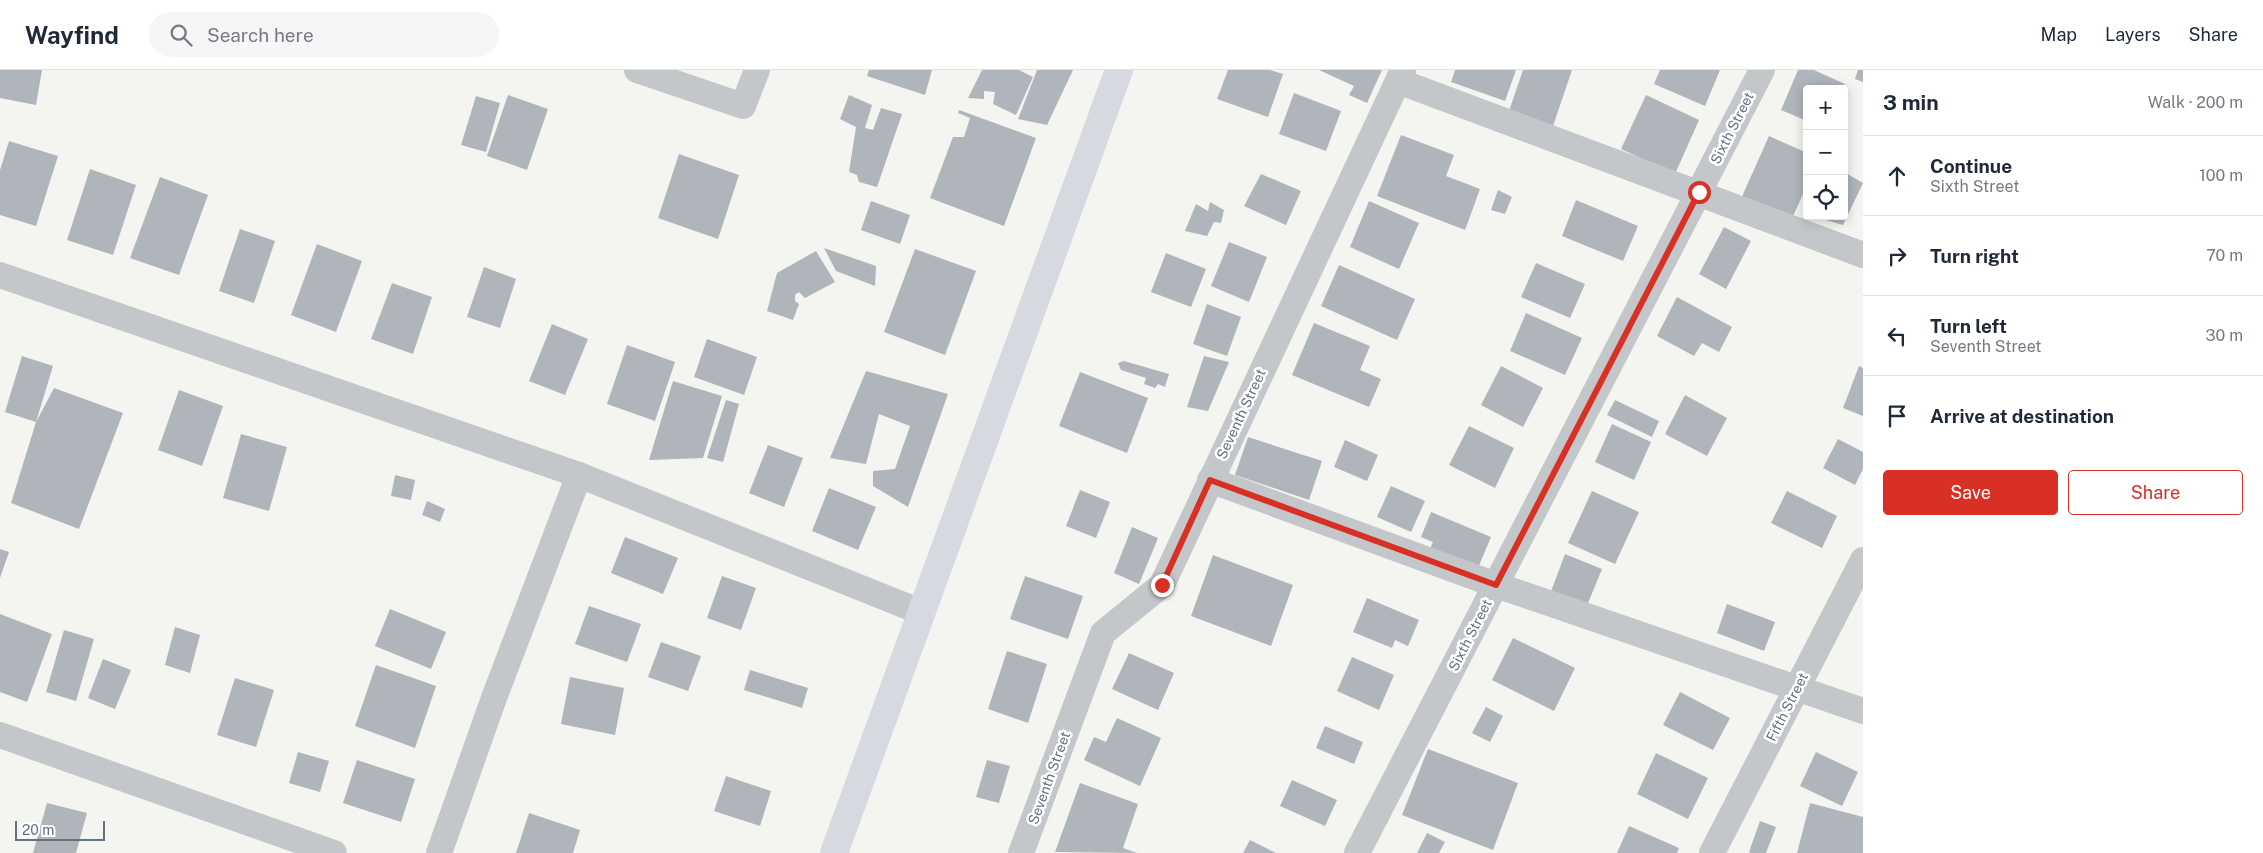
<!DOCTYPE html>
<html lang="en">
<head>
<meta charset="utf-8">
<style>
	body { margin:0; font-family:"Public Sans",sans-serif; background:#f6f6f7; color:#1f2937 }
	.controls { position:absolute; right:15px; top:15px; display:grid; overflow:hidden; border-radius:5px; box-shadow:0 2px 12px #0003 }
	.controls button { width:45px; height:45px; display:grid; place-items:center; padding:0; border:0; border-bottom:1px solid #e0e1e3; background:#fff; color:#1f2937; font:25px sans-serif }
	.scale { position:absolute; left:15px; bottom:12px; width:90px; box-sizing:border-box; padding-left:5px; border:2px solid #627183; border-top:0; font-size:14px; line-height:18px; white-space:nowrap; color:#627183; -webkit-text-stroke:4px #fff; paint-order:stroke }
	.stop { position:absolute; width:15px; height:15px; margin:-11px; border:4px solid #d93025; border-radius:50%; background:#fff }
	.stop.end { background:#d93025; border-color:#fff; box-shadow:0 1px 5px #0008 }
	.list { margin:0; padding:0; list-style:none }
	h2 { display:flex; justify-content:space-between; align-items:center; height:65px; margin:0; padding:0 20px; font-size:21px }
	h2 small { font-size:16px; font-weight:400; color:#747a83 }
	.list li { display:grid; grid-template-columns:32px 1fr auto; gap:15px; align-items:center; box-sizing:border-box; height:80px; padding:0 20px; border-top:1px solid #e0e1e3 }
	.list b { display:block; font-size:19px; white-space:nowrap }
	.list p { margin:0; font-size:16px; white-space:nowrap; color:#747a83 }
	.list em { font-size:16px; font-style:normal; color:#747a83 }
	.actions { display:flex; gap:10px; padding:15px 20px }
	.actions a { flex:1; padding:11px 0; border:1px solid #d93025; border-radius:5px; text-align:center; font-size:18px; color:#d93025 }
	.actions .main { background:#d93025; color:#fff }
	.icon { flex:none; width:28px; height:28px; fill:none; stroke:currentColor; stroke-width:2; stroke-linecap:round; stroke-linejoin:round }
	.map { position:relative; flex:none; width:1863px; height:783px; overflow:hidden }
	header { display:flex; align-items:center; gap:30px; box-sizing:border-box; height:70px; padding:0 25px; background:#fff; border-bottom:1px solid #e0e1e3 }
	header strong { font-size:24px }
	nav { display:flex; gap:28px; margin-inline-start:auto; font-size:18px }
	.search { width:350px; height:45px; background:#f6f6f7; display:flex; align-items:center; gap:12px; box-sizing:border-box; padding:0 18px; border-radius:28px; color:#747a83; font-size:19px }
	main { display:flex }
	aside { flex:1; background:#fff }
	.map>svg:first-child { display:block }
	.building { fill:#afb5bb }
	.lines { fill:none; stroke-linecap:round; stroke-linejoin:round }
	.street { stroke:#c4c7ca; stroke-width:26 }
	.secondary { stroke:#d6d9df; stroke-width:28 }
	.route { stroke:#d93025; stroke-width:6 }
	.labels { text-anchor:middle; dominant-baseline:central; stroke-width:5; stroke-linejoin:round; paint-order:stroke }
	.street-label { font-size:14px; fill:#627183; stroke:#fff }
</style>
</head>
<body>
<header>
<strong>Wayfind</strong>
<div class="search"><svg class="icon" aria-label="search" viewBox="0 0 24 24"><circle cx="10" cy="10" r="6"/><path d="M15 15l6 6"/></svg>Search here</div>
<nav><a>Map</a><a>Layers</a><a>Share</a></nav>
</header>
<main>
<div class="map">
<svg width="1863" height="783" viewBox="0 0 1863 783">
	<rect width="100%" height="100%" fill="#f4f5f0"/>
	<g class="building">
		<polygon points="0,0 42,0 36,35 0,28"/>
		<polygon points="869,0 932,0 925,25 867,6"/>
		<polygon points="982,0 1019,0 1033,7 1016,45 993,34 995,22 984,21 984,29 968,28"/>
		<polygon points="1037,0 1073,0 1047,55 1018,49"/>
		<polygon points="1228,0 1270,0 1283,4 1268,47 1217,29"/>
		<polygon points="1319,0 1382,0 1367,33 1349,25 1354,16"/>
		<polygon points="1455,0 1516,0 1505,31 1451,12"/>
		<polygon points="1523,0 1572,0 1553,56 1508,44"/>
		<polygon points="1660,0 1720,0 1705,36 1654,14"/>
		<polygon points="1798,0 1814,0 1845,14 1842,19 1807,19 1807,51 1781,40"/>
		<polygon points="1858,0 1863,0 1863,12 1855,9"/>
		<polygon points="1294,23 1341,41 1326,81 1279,64"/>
		<polygon points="508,25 548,39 527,100 487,86"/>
		<polygon points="849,25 872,35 865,58 873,60 881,38 902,44 877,117 859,112 857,105 849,102 856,57 840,49"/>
		<polygon points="1646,25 1699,50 1675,104 1621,79"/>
		<polygon points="476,26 500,33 486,82 461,75"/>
		<polygon points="959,40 1036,68 1004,156 930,128 953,67 964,67 970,48 958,43"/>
		<polygon points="1401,65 1454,85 1446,106 1480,119 1465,160 1377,126"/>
		<polygon points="1769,66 1807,83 1807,115 1790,153 1740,131"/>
		<polygon points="9,71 58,86 36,156 0,145 0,100"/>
		<polygon points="679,84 739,105 718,169 658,148"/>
		<polygon points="90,99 136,115 113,185 67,170"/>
		<polygon points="1844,102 1863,113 1843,155 1815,147 1844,146"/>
		<polygon points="1261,104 1301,121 1286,155 1244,136"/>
		<polygon points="160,107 208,125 179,205 130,188"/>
		<polygon points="1498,120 1512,127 1505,144 1491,140"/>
		<polygon points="1576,130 1638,156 1623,191 1562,166"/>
		<polygon points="871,131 910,145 900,174 861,160"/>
		<polygon points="1369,131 1419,153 1399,199 1350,177"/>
		<polygon points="1210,132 1224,140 1221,153 1214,152 1207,166 1185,161 1196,134 1208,141"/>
		<polygon points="1724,157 1751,171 1726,219 1699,204"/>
		<polygon points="240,159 275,171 254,233 219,221"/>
		<polygon points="1229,172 1267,187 1249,232 1211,216"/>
		<polygon points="317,174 362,191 336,262 291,245"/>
		<polygon points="824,178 876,196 875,216 836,201"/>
		<polygon points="915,179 976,201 945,285 884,262"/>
		<polygon points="816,181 835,212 805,228 799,222 795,225 795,231 799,234 793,250 767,241 777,203"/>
		<polygon points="1166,183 1206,199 1191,237 1151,222"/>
		<polygon points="1536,193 1585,214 1570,248 1521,227"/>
		<polygon points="1339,195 1415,229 1397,270 1321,236"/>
		<polygon points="484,197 516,209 500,258 467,247"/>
		<polygon points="392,213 432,227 413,284 371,269"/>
		<polygon points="1677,227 1732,257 1719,282 1702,273 1694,286 1657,266"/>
		<polygon points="1207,234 1241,247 1227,286 1193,274"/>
		<polygon points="1526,243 1582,268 1565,305 1510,281"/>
		<polygon points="1314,253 1370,276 1360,300 1381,309 1369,337 1292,305"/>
		<polygon points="552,254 588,269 565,325 529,311"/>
		<polygon points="707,269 757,287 744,325 694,307"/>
		<polygon points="627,275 675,292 655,351 607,334"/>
		<polygon points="22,286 53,296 36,352 5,342"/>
		<polygon points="1204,286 1229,292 1208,341 1187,337"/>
		<polygon points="1124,291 1169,304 1165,317 1158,314 1155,318 1144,314 1146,308 1121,300 1118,293"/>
		<polygon points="1501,296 1543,318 1523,357 1481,335"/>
		<polygon points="1859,296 1863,298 1863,346 1843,338"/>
		<polygon points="866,301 948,324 908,437 873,416 873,401 895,399 910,356 879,344 866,394 830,388"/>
		<polygon points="1080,302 1148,328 1127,383 1059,356"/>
		<polygon points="673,311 722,326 703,388 649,390"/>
		<polygon points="54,318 123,343 79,459 11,433 36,352"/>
		<polygon points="179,320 223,336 202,396 158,380"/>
		<polygon points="1685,325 1727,348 1707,386 1665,364"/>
		<polygon points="726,330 739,334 723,392 707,388"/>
		<polygon points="1615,330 1659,351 1652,367 1607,345"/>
		<polygon points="1612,354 1651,372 1634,410 1595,392"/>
		<polygon points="1469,356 1514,378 1495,418 1449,395"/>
		<polygon points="241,364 287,377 269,441 223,428"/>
		<polygon points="1248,367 1322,391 1309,430 1235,405"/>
		<polygon points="1838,369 1863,382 1863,399 1855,415 1823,398"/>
		<polygon points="1345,370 1378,385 1367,411 1334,397"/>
		<polygon points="768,375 803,388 784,437 749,423"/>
		<polygon points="395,405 415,410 411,430 391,426"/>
		<polygon points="1391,416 1425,431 1411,462 1377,447"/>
		<polygon points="829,418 876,437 858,480 812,461"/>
		<polygon points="1080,420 1110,432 1096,468 1066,456"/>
		<polygon points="1592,421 1639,442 1615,494 1568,473"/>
		<polygon points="1787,421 1837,446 1822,478 1771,453"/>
		<polygon points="427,431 445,439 440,452 422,445"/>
		<polygon points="1431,442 1491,467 1475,505 1427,485 1433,472 1421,467"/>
		<polygon points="1132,457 1158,468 1139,514 1114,503"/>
		<polygon points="625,467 678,488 663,524 611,503"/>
		<polygon points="0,479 9,482 0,508"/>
		<polygon points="1565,484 1602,499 1586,538 1550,524"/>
		<polygon points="1213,485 1293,515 1271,576 1191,546"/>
		<polygon points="722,506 756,518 741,560 707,548"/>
		<polygon points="1025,506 1083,526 1068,569 1010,549"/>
		<polygon points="1367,528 1419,550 1408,576 1395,570 1392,578 1353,562"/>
		<polygon points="1727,534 1775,552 1764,581 1717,563"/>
		<polygon points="589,536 641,554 627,592 575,574"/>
		<polygon points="390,539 446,562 431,599 375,576"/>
		<polygon points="0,544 52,564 27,632 0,622"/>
		<polygon points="175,557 200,565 190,603 165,595"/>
		<polygon points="64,560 94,569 76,631 46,622"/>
		<polygon points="1513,568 1575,598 1554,641 1492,610"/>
		<polygon points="661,572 701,586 688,621 648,607"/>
		<polygon points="1007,581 1047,594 1028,653 988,639"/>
		<polygon points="1129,583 1174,603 1158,640 1112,619"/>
		<polygon points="1352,587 1394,605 1379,640 1337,621"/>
		<polygon points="103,589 131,600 115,639 88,628"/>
		<polygon points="376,595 436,616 415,678 355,656"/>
		<polygon points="750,600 808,618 802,638 744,620"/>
		<polygon points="570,607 624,618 615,665 561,654"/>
		<polygon points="235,608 274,620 256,677 217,665"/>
		<polygon points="1680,622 1730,648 1713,680 1663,655"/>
		<polygon points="1486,637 1503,646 1490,672 1472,663"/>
		<polygon points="1117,648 1161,668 1140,716 1084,690 1094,667 1106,672"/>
		<polygon points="1325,656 1363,672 1354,694 1316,678"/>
		<polygon points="1428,679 1518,713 1493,780 1402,745"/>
		<polygon points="298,682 329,691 320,722 289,713"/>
		<polygon points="1816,682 1858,702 1842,736 1800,716"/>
		<polygon points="1656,683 1708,708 1688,749 1637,724"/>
		<polygon points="357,690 415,709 401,752 343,733"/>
		<polygon points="987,690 1010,696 999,733 976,727"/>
		<polygon points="726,706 771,721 760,756 714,741"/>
		<polygon points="1292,710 1337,730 1325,756 1280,736"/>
		<polygon points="1080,713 1138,734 1123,778 1137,783 1055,782"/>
		<polygon points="47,733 87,743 76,783 33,783"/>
		<polygon points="1810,733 1863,747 1863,783 1797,783"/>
		<polygon points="529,743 580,760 573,783 516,783"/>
		<polygon points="1760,751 1776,757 1766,783 1751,783 1749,782"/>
		<polygon points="1629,756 1679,778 1677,783 1617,783"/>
		<polygon points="1427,763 1445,772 1439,783 1417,783"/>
		<polygon points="1250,770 1276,783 1243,783"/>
	</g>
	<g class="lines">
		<g class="street">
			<polyline points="637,0 743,36 757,0"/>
			<polyline points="1398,11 1863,185"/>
			<polyline points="0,205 579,405 921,542"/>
			<polyline points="1210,410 1496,515 1863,641"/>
			<polyline points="0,665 334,783"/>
			<polyline points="439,783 494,628 579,405"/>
			<polyline points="1021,783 1103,563 1162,515 1403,0"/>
			<polyline points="1357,783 1762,0"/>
			<polyline points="1712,783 1863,490"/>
		</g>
		<polyline class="secondary" points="834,783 1119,0"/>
	</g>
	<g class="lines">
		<polyline class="route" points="1162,515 1210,410 1496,515 1699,122"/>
	</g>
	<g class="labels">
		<g class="street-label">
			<text transform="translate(1732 58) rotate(-63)">Sixth Street</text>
			<text transform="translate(1241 344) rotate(-65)">Seventh Street</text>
			<text transform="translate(1470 565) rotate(-63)">Sixth Street</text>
			<text transform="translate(1787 637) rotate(-63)">Fifth Street</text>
			<text transform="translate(1049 708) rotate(-70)">Seventh Street</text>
		</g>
	</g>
</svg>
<div class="controls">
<button>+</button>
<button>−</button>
<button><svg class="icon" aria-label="locate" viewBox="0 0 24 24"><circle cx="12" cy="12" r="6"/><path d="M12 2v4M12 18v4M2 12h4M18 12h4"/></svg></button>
</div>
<div class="scale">20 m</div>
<div class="stop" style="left:1699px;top:122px"></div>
<div class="stop end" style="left:1162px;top:515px"></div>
</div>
<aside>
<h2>3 min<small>Walk · 200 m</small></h2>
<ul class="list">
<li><svg class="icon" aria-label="ahead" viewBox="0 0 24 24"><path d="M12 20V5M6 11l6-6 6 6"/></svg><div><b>Continue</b><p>Sixth Street</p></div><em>100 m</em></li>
<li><svg class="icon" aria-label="right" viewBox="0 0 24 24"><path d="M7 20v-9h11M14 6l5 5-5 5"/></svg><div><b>Turn right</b></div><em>70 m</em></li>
<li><svg class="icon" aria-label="left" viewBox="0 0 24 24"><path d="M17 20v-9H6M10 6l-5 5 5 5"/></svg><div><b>Turn left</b><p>Seventh Street</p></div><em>30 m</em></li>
<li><svg class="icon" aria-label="arrive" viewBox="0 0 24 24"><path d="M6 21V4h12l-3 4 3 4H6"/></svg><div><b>Arrive at destination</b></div></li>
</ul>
<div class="actions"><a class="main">Save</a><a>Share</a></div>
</aside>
</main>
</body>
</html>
